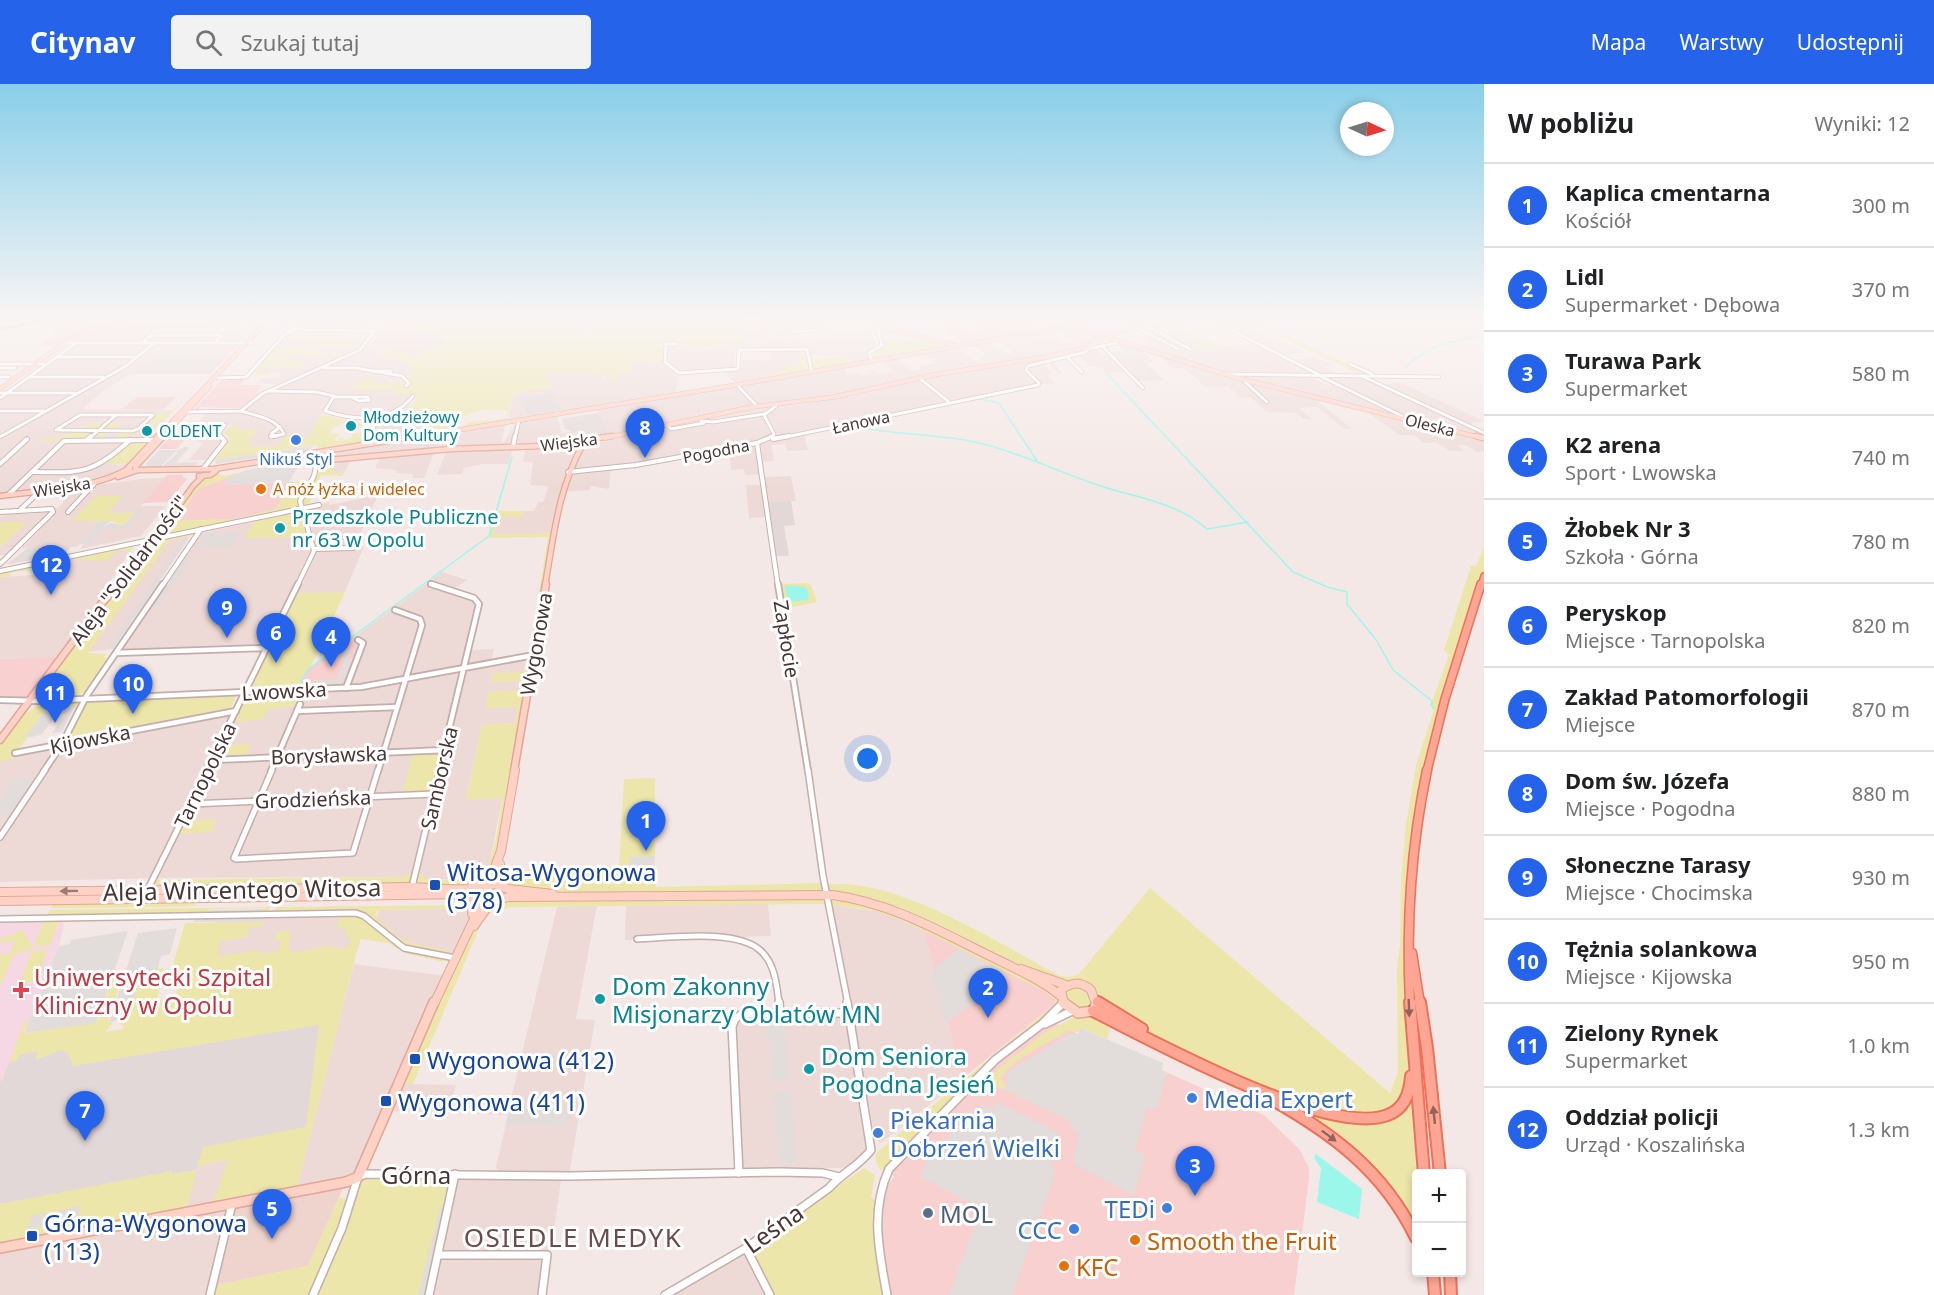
<!DOCTYPE html>
<html lang="pl">
<head>
<meta charset="utf-8">
<style>
	body { margin:0; font-family:"Noto Sans",sans-serif; background:#f2f2f2; color:#202124 }
	.controls { position:absolute; right:18px; bottom:18px; display:grid; overflow:hidden; border-radius:6px; box-shadow:0 3px 9px #0003 }
	.controls button { width:54px; height:54px; display:grid; place-items:center; padding:0; border:0; border-bottom:2px solid #e0e0e0; background:#fff; color:#202124; font:30px sans-serif }
	.compass { position:absolute; left:1340px; top:18px; width:54px; height:54px; border-radius:50%; background:#fff; box-shadow:0 3px 9px #0003; rotate:94deg }
	.you { position:absolute; left:868px; top:675px; width:21px; height:21px; margin:-15px; border:4px solid #fff; border-radius:50%; background:#1a73e8; box-shadow:0 0 0 9px #1a73e833 }
	.badge { display:grid; place-items:center; width:39px; height:39px; border-radius:50%; background:#2563eb; color:#fff; font-size:20px; font-weight:700 }
	.pin { position:absolute; translate:-50% -50px; filter:drop-shadow(0 2px 3px #0008) }
	.pin::after { content:''; position:absolute; top:32px; width:21px; height:18px; background:inherit; clip-path:polygon(0 0,100% 0,50% 100%) }
	.list { margin:0; padding:0; list-style:none }
	h2 { display:flex; justify-content:space-between; align-items:center; height:78px; margin:0; padding:0 24px; font-size:26px }
	h2 small { font-size:20px; font-weight:400; color:#757577 }
	.list li { display:grid; grid-template-columns:39px 1fr auto; gap:18px; align-items:center; box-sizing:border-box; height:84px; padding:0 24px; border-top:2px solid #e0e0e0 }
	.list b { display:block; font-size:22px; white-space:nowrap }
	.list p { margin:0; font-size:20px; white-space:nowrap; color:#757577 }
	.list em { font-size:20px; font-style:normal; color:#757577 }
	.icon { flex:none; width:33px; height:33px; fill:none; stroke:currentColor; stroke-width:2; stroke-linecap:round; stroke-linejoin:round }
	.map { position:relative; flex:none; width:1484px; height:1211px; overflow:hidden }
	header { display:flex; align-items:center; gap:36px; box-sizing:border-box; height:84px; padding:0 30px; background:#2563eb; color:#fff }
	header strong { font-size:28px }
	nav { display:flex; gap:33px; margin-inline-start:auto; font-size:21px }
	.search { width:420px; height:54px; background:#f2f2f2; display:flex; align-items:center; gap:15px; box-sizing:border-box; padding:0 21px; border-radius:6px; color:#757577; font-size:22px }
	main { display:flex }
	aside { flex:1; background:#fff }
	.map>svg:first-child { display:block }
	.residential { fill:#eddad7; fill-rule:evenodd }
	.commercial { fill:#f8d0cf }
	.industrial { fill:#e3d8d8 }
	.education { fill:#efd4ce }
	.medical { fill:#f6d8e4 }
	.green { fill:#ece6ab }
	.parking { fill:#e2dcdb }
	.water { fill:#9cf7eb }
	.lines { fill:none; stroke-linecap:round; stroke-linejoin:round }
	.stream { stroke:#9cf7eb; stroke-width:1.5 }
	.street-far4-casing { stroke:#c4aeaa; stroke-width:4.5 }
	.street-far3-casing { stroke:#c4aeaa; stroke-width:6 }
	.street-far2-casing { stroke:#c4aeaa; stroke-width:8 }
	.street-far1-casing { stroke:#c4aeaa; stroke-width:8 }
	.street-casing { stroke:#c4aeaa; stroke-width:10 }
	.secondary-far4-casing { stroke:#e2a697; stroke-width:5 }
	.secondary-far3-casing { stroke:#e2a697; stroke-width:7 }
	.secondary-far2-casing { stroke:#e2a697; stroke-width:9 }
	.secondary-far1-casing { stroke:#e2a697; stroke-width:10 }
	.secondary-casing { stroke:#e2a697; stroke-width:12 }
	.primary-far3-casing { stroke:#ee715a; stroke-width:8 }
	.primary-far2-casing { stroke:#ee715a; stroke-width:10 }
	.primary-far1-casing { stroke:#ee715a; stroke-width:11 }
	.primary-casing { stroke:#ee715a; stroke-width:14 }
	.street-far4 { stroke:#fff; stroke-width:3 }
	.street-far3 { stroke:#fff; stroke-width:4 }
	.street-far2 { stroke:#fff; stroke-width:4.5 }
	.street-far1 { stroke:#fff; stroke-width:5 }
	.street { stroke:#fff; stroke-width:7 }
	.secondary-far4 { stroke:#ffd2c5; stroke-width:4 }
	.secondary-far3 { stroke:#ffd2c5; stroke-width:4.5 }
	.secondary-far2 { stroke:#ffd2c5; stroke-width:6 }
	.secondary-far1 { stroke:#ffd2c5; stroke-width:8 }
	.secondary { stroke:#ffd2c5; stroke-width:9 }
	.primary-far3 { stroke:#ffa794; stroke-width:5 }
	.primary-far2 { stroke:#ffa794; stroke-width:7 }
	.primary-far1 { stroke:#ffa794; stroke-width:8 }
	.primary { stroke:#ffa794; stroke-width:10 }
	.rail-casing { stroke:#969696; stroke-width:3 }
	.rail { stroke:#fff; stroke-width:1.5; stroke-dasharray:3; stroke-linecap:butt }
	.oneway { fill:#9a7c75 }
	.oneway2 { fill:#91635a }
	.culture-dot { fill:#0f9aa8; stroke:#fff; stroke-width:2 }
	.shop-dot { fill:#3f7fe0; stroke:#fff; stroke-width:2 }
	.food-dot { fill:#e8710a; stroke:#fff; stroke-width:2 }
	.transit-dot { fill:#1a4fb4; stroke:#fff; stroke-width:2 }
	.health-dot { fill:#e0444e; stroke:#fff; stroke-width:2 }
	.service-dot { fill:#5c6f8a; stroke:#fff; stroke-width:2 }
	.labels { text-anchor:middle; dominant-baseline:central; stroke-width:6; stroke-linejoin:round; paint-order:stroke }
	.far-culture-label { font-size:16px; fill:#0d838f; stroke:#fff; text-anchor:start }
	.far-street-label { font-size:16px; fill:#483634; stroke:#fff }
	.far-shop-label { font-size:16px; fill:#366cbe; stroke:#fff }
	.far-food-label { font-size:16px; fill:#c56008; stroke:#fff; text-anchor:start }
	.culture-label { font-size:20px; fill:#0d838f; stroke:#fff; text-anchor:start }
	.street-label { font-size:20px; fill:#483634; stroke:#fff }
	.near-transit-label { font-size:24px; fill:#164399; stroke:#fff; text-anchor:start }
	.near-street-label { font-size:24px; fill:#483634; stroke:#fff }
	.near-health-label { font-size:24px; fill:#be3a42; stroke:#fff; text-anchor:start }
	.near-culture-label { font-size:24px; fill:#0d838f; stroke:#fff; text-anchor:start }
	.near-shop-label { font-size:24px; fill:#366cbe; stroke:#fff; text-anchor:start }
	.near-service-label { font-size:24px; fill:#4e5e75; stroke:#fff; text-anchor:start }
	.near-food-label { font-size:24px; fill:#c56008; stroke:#fff; text-anchor:start }
	.near-neighbourhood-label { font-size:26px; letter-spacing:1.5px; fill:#6b4c4b; stroke:#fff }
</style>
</head>
<body>
<header>
<strong>Citynav</strong>
<div class="search"><svg class="icon" aria-label="search" viewBox="0 0 24 24"><circle cx="10" cy="10" r="6"/><path d="M15 15l6 6"/></svg>Szukaj tutaj</div>
<nav><a>Mapa</a><a>Warstwy</a><a>Udostępnij</a></nav>
</header>
<main>
<div class="map">
<svg width="1484" height="1211" viewBox="0 0 1484 1211">
	<rect width="100%" height="100%" fill="#f4e8e6"/>
	<g class="residential">
		<polygon points="586,235 633,235 632,241 593,244 591,249 579,249"/>
		<path d="M725,235H813L816,246L797,249V253L779,252L780,255L831,254L829,247L877,245L879,252L872,253L876,264L868,276L851,279L848,272L808,271L799,265L801,279L758,296L840,283L848,290L859,289L862,292L872,290L869,287L875,286L879,290L893,288L881,276L894,273L911,287L922,285L920,283L935,279L922,270L957,264L977,279L985,278L979,273L986,270L973,261L990,258L1004,269L1013,268L1001,258L1049,247L1063,258L1076,260L1060,245L1070,244L1103,254L1088,265H1095L1101,272H1112L1118,278L1128,277L1142,282L1151,291L1132,292L1128,288L1106,289L1100,282L1090,283L1078,270L1053,276L1062,290H1058L1047,277L1043,279L1052,290L1047,291L1055,300H1039L804,350L808,366L787,367L785,360L771,361L774,377L760,378L762,390L745,391L744,385L731,386L729,365L611,384L609,405L591,402L590,406L562,408L555,449L493,452L499,433H522L524,427H534L538,418H543L549,402L530,401L533,378H523L526,363H513L509,380H483L464,384L462,390L437,391L446,367H435L424,394H412L413,390L396,389L397,386L375,384L381,372L352,373L345,387L334,390L333,387L338,378L333,375L338,367L456,346L451,365L464,345L506,339L500,363L519,336L556,330L562,349L582,346L598,348L602,355L582,363L622,353L700,339L705,335L610,353L596,326L598,324L735,300L725,287L679,289L676,308L564,327L558,318L552,315L519,314L529,332L508,335L513,311L542,302L546,290L600,289L603,292L602,296L634,278L663,279L666,263L707,265L724,263L736,257L758,259L766,258L765,253L776,254L774,243H738L737,237ZM770,265L771,276H742V284L735,280V266ZM940,291L853,312L774,325Z"/>
		<polygon points="1176,235 1188,240 1179,242 1187,246 1179,248 1194,256 1188,258 1208,268 1224,265 1218,262 1257,260 1207,235 1234,235 1305,268 1285,272 1292,276 1314,273 1332,281 1324,283 1339,290 1221,288 1135,262 1147,257 1142,254 1148,251 1137,245"/>
		<polygon points="249,245 237,257 186,259 178,265 164,265 131,290 106,305 82,325 174,326 170,329 151,330 143,340 160,340 155,345 112,346 119,340 91,339 99,356 108,348 148,349 141,356 130,356 107,378 118,381 131,379 129,381 117,389 96,398 0,412 0,314 77,259 127,259 141,246"/>
		<polygon points="306,248 299,257 312,257 318,261 335,264 344,263 352,253 364,253 355,266 346,270 338,270 332,277 279,300 258,299 262,294 278,294 282,289 258,288 262,283 301,284 287,274 272,274 276,270 307,270 314,274 324,274 327,269 296,262 274,262 283,252"/>
		<polygon points="203,260 240,260 228,272 189,272"/>
		<polygon points="365,261 384,265 379,273 404,275 411,281 412,288 396,311 410,311 408,315 411,315 408,322 400,324 399,329 379,334 325,327 316,336 315,344 309,353 289,353 288,351 278,362 249,363 247,360 257,346 238,346 240,343 217,341 212,342 224,355 211,376 189,376 203,359 186,352 206,330 235,329 255,315 361,268"/>
		<polygon points="1160,273 1231,295 1316,316 1352,345 1344,345 1317,323 1299,324 1312,335 1304,335 1296,329 1267,328 1250,313 1241,314 1228,302 1206,303 1184,284 1173,284"/>
		<polygon points="1229,291 1306,291 1326,301 1334,299 1320,291 1361,293 1382,301 1399,298 1484,337 1469,340 1479,346 1484,345 1484,352"/>
		<polygon points="1369,329 1484,356 1484,367 1477,368 1466,361 1457,361 1465,367 1450,367 1437,358 1424,359 1414,351 1399,351"/>
		<polygon points="167,391 141,422 166,422 141,452 80,465 84,460 90,460 104,444 128,443 137,426 135,429 107,429 122,412 73,436 99,437 77,463 22,464 47,439 9,471 0,471 0,463 26,438 3,438 0,440 0,433 8,430 35,430 40,425 58,424 76,404 140,395 162,394"/>
		<polygon points="791,392 796,417 766,418 767,433 749,434 746,401 763,401 762,393"/>
		<polygon points="378,411 355,461 364,462 345,508 292,510 267,564 118,568 197,450 254,438 245,454 305,453 313,460 310,424 329,418 329,421"/>
		<polygon points="187,452 189,454 113,565 88,568 170,456"/>
		<polygon points="116,467 131,467 100,511 109,511 63,573 0,575 0,493 49,490 58,488 71,475 91,474"/>
		<polygon points="442,488 467,496 453,506 479,517 469,566 494,565 491,579 526,573 524,588 493,589 491,598 522,597 521,607 489,608 486,624 518,623 515,639 482,641 466,715 502,714 490,778 485,788 475,794 428,796 420,789 410,789 402,793 153,794 0,798 0,678 9,673 58,665 62,660 236,627 300,620 307,608 305,605 357,554 354,553"/>
		<polygon points="768,820 771,852 625,856 626,821"/>
		<polygon points="597,821 576,935 595,936 569,1092 562,1092 561,1096 545,1211 429,1211 457,1092 498,1091 496,1083 508,1031 386,1027 358,1093 296,1108 354,880 446,892 410,1000 456,1001 453,1013 511,1015 557,823"/>
		<polygon points="832,821 881,828 924,846 962,995 881,1059 875,1054"/>
		<polygon points="479,824 455,874 404,864 375,841 379,826"/>
		<polygon points="349,829 366,834 357,868 285,878 285,872 204,884 218,832"/>
		<polygon points="736,933 847,933 867,1062 864,1070 848,1084 746,1085 743,1083"/>
		<polygon points="228,1076 232,1120 210,1211 0,1211 0,1164 184,1129 198,1082"/>
		<polygon points="746,1164 770,1211 665,1211"/>
	</g>
	<g class="commercial">
		<polygon points="61,235 94,235 58,262 40,262 55,248 48,237"/>
		<polygon points="989,235 1019,235 1038,247 974,258 962,258 938,242 956,239 971,250 982,248 967,238"/>
		<polygon points="257,239 261,242 254,251 249,251 253,250 256,243 142,246 127,259 73,257 101,242"/>
		<polygon points="246,293 241,301 263,301 256,309 262,310 245,325 200,323 198,327 193,326 224,294"/>
		<polygon points="182,340 196,340 177,365 159,365"/>
		<polygon points="183,390 182,392 187,395 169,418 143,419 167,391"/>
		<polygon points="230,392 224,401 292,398 276,425 236,435 175,437 198,405"/>
		<polygon points="354,553 363,559 346,604 298,606 307,586"/>
		<polygon points="63,573 31,617 0,616 0,575"/>
		<polygon points="924,846 1044,907 1055,916 1055,920 962,995"/>
		<polygon points="1051,938 1264,1031 1300,1066 1309,1084 1309,1095 1294,1211 887,1211 876,1140 886,1104 894,1093 889,1085 995,976"/>
	</g>
	<g class="industrial">
		<polygon points="186,259 205,259 190,272 228,272 210,290 131,290 164,265 178,265"/>
		<polygon points="1117,260 1143,267 1154,278 1146,279 1164,296 1136,297 1132,292 1151,291 1142,282 1133,282 1128,277 1119,278 1109,268 1125,267"/>
		<polygon points="550,309 556,314 553,316 558,318 563,326 529,332 518,314"/>
		<polygon points="598,329 610,353 602,355 598,348 585,349 582,346 570,348 568,345 565,345 562,335"/>
		<polygon points="791,417 795,441 784,442 789,472 773,472 765,418"/>
		<polygon points="345,914 308,1059 198,1082 197,1086 0,1120 0,997 2,996 20,951 91,954"/>
	</g>
	<g class="education">
		<polygon points="389,237 421,239 416,248 434,248 443,252 445,256 441,261 412,273 388,269 393,262 370,262"/>
		<polygon points="748,243 775,243 775,248 765,251 766,259 744,257 743,248 748,247"/>
		<polygon points="138,313 177,313 163,326 121,325"/>
		<polygon points="346,1098 308,1182 212,1202 232,1120"/>
	</g>
	<polygon class="medical" points="62,838 64,841 59,862 25,950 20,951 2,996 0,997 0,839"/>
	<g class="green">
		<polygon points="105,235 262,235 114,238 104,237"/>
		<path d="M283,235H298L296,237L300,235H587L583,238L580,249H591L593,244L629,241L630,235L669,238L670,235H735L738,244H744V247L748,248H743L744,257L726,261L725,263L666,265L665,279L634,278L632,289H618L617,297H609L613,293L603,292L599,289L546,290L545,294L553,303L512,311L506,338L467,343L465,340L469,338L503,335L507,333V327C498,323 473,326 463,333C459,335 458,341 455,345L362,361L379,334L402,330L407,324H403L411,322L418,312L395,311L393,305L375,307L350,305L359,295L377,296L375,299L391,300L393,305L392,300L401,297L403,299L400,305L402,302H410L405,294L412,288C405,271 399,274 380,274L384,265L375,263L393,261L388,269H409L407,272L413,273L441,261L444,253L434,248H415L420,239L385,237L359,243L357,246L374,247L360,266L332,277L337,270C351,270 357,265 364,254L344,248L338,256L354,253L345,264L309,260L311,257H298L305,248L283,252L298,244L290,239L293,237Z"/>
		<polygon points="843,235 851,235 946,261 942,264 758,296 801,279 799,265 807,265 813,275 848,272 851,279 874,273 873,268 875,262 878,262 881,256 917,257"/>
		<polygon points="1242,235 1264,235 1256,237 1371,291 1361,291"/>
		<polygon points="1187,247 1188,247 1225,265 1208,268 1187,257 1193,256 1178,248"/>
		<polygon points="274,262 296,262 328,270 324,274 314,274 312,271 306,271 306,270 276,270 273,274 287,274 305,279 302,284 262,283 258,288 272,288 268,291 255,291 257,288 251,288"/>
		<path d="M186,314L147,355L153,356C136,374 132,385 106,378L130,356H141L147,349H132L124,356H112L120,348H108L99,356L41,358L46,354H62L71,346H82L91,339H120L114,346L155,345L159,340H142L151,330L170,329Z"/>
		<path d="M325,331L344,336L343,337H348L333,344L330,349L341,350L335,354L336,357H341L338,356L340,353L344,354L343,357L353,353L351,350L362,348L364,344L355,343L357,340L371,341L361,358L319,364L316,361L215,376L226,362L223,361L230,354L223,349L228,343L241,342L239,346H258L248,359L251,360L250,363L277,362L287,350L289,353H309C314,346 314,338 320,332Z"/>
		<polygon points="338,376 333,387 335,390 345,387 342,392 321,391 309,420 304,421 303,415 318,388 320,379"/>
		<path d="M214,389L225,392L237,389L234,392L198,405L175,437L236,435L276,425L292,398H310L300,417L311,450L305,453L245,454L255,436L199,445L197,450L170,456L88,569L108,570L104,572L107,575L83,609C68,616 47,612 31,617L102,519L155,455L198,392Z"/>
		<polygon points="96,412 122,412 108,429 135,429 125,441 110,437 72,437"/>
		<path d="M498,427H524L522,433H499L493,451L555,449L501,767L500,794L504,787H507L619,783L624,695L655,694V772L630,773V787H654L656,803L821,799L823,805L820,807L614,814L621,816L822,814L826,820L511,823L490,829L482,838L413,1000L399,999L482,806H148L153,796L402,793L410,789H420L428,796C440,795 465,798 476,794C495,787 499,733 502,714L466,716L482,641L515,639L517,623L485,624L489,608L521,606L522,597L491,598L493,589L524,588L531,572L529,571L548,453L491,454L489,452Z"/>
		<polygon points="3,438 27,438 0,463 0,440"/>
		<polygon points="134,463 131,467 116,467 107,477 71,475 67,479 62,479 57,484 62,484 58,488 51,488 53,485 12,488 10,492 0,493 0,487 12,487 59,477 59,475"/>
		<path d="M1484,464V492L1433,657L1417,739L1409,898L1424,1089L1416,1090V1154L1374,1092L1279,1019L1063,919L1004,968L889,1085L883,1087C876,1083 874,1075 877,1068L1055,920V916L1044,907L906,838L871,826L832,821V814L828,801C893,791 1002,861 1060,892L1070,893L1079,890L1150,804L1390,1009L1398,988L1397,884L1400,862L1401,797L1406,740L1416,681L1434,625L1431,621L1432,617L1449,571L1444,566L1471,482H1476Z"/>
		<polygon points="806,499 811,501 817,518 783,525 778,500"/>
		<polygon points="345,508 310,584 304,590 299,603 252,604 265,575 264,573 287,530 286,528 290,516 294,516 299,509"/>
		<polygon points="305,605 307,608 301,621 267,626 262,636 231,638 244,608"/>
		<polygon points="236,611 230,627 68,655 85,621 93,617"/>
		<path d="M75,618L78,619L75,625L73,623C35,624 42,636 24,658C20,664 14,666 12,672L24,671L0,678V660L25,628H29L40,620Z"/>
		<polygon points="251,660 245,675 213,676 220,662"/>
		<polygon points="446,666 435,710 402,711 413,668"/>
		<polygon points="217,735 211,748 177,750 183,737"/>
		<polygon points="198,818 195,822 162,823 162,820 161,823 51,824 54,820"/>
		<path d="M467,821L469,824L379,826L375,830C396,858 416,862 450,866C443,869 438,868 431,867C392,861 392,843 363,828C349,821 292,828 274,828L276,823Z"/>
		<polygon points="270,823 268,828 263,828 264,824 210,825 208,829 47,832 50,826"/>
		<polygon points="354,831 361,834 403,865 445,876 444,878 407,870 388,859 360,855 296,1108 211,1124 228,1076 197,1082 203,1063 306,1043 319,941 73,982 68,969 61,966 36,976 37,967 19,971 16,977 10,978 23,938 28,937 24,950 99,936 113,890 124,888 108,937 113,939 105,948 123,945 123,942 119,939 126,935 142,889 155,887 156,883 163,884 165,889 156,917 174,915 178,902 170,901 168,898 185,839 264,838 262,842 249,844 247,853 220,857 218,867 220,872 261,866 258,878 261,870 279,867 281,856 275,856 276,848 291,846 288,864 291,864 291,869 331,862 334,862 335,865 349,863 350,853 345,852 346,844 337,845 339,834"/>
		<polygon points="43,838 59,838 50,861 37,863 35,859"/>
		<polygon points="21,845 34,864 15,868 48,866 36,898 20,899 31,868 14,870 0,903 0,871 10,869 15,857 0,858 0,854 13,851"/>
		<path d="M1074,933L1105,936L1111,943L1107,955L1080,944L1079,948L1068,947C1052,957 1006,978 1001,995L1006,1001L1005,1005L1067,1035L994,1001L993,991L998,985L1044,949Z"/>
		<polygon points="864,1084 875,1091 871,1113 877,1117 887,1211 770,1211 746,1164"/>
		<polygon points="197,1086 185,1129 0,1164 0,1120 172,1087 172,1090"/>
		<polygon points="366,1094 445,1095 450,1101 446,1123 418,1211 318,1211 337,1166 360,1097"/>
		<polygon points="339,1114 345,1114 344,1126 310,1211 210,1211 212,1202 308,1182"/>
	</g>
	<g class="parking">
		<polygon points="415,329 417,332 401,336 430,332 426,348 371,355 372,351 370,355 366,355 376,337 390,338 388,334"/>
		<polygon points="313,362 309,366 216,380 215,376"/>
		<polygon points="184,363 190,363 176,378 172,379 198,378 194,383 163,382 178,369 175,368 160,383 149,383 146,380 159,366 179,366"/>
		<polygon points="300,379 289,398 224,401 230,392 247,386 277,381 288,383 290,380"/>
		<polygon points="137,426 143,426 128,444 104,444 90,460 79,460 99,437 110,437 101,444 110,439 125,441"/>
		<polygon points="206,449 220,450 240,449 232,463 193,462 199,458 202,451"/>
		<polygon points="188,455 113,564 107,564 182,456"/>
		<polygon points="71,463 63,471 7,480 28,464"/>
		<polygon points="192,473 158,523 151,523 185,474"/>
		<polygon points="345,565 352,566 348,575 352,575 343,598 339,600 312,601 314,596 336,596 344,577 340,576"/>
		<polygon points="74,623 62,648 52,649 65,630 57,630 41,651 25,654 44,628 54,624"/>
		<polygon points="35,693 10,730 0,730 2,728 0,727 0,718 13,694"/>
		<polygon points="655,772 654,787 629,787 630,773"/>
		<polygon points="264,825 259,838 193,838 196,832 208,832 211,826"/>
		<polygon points="177,844 170,870 161,872 157,887 142,889 127,935 109,938 138,849"/>
		<polygon points="128,847 96,939 25,949 59,862 70,860 71,856"/>
		<polygon points="959,865 1004,888 1005,895 945,940 933,893 936,883"/>
		<polygon points="784,935 790,995 772,996 767,936"/>
		<polygon points="1080,944 1163,979 1162,986 1167,988 1156,1027 1147,1023 1135,1066 1145,1071 1134,1111 1074,1080 1076,1075 1073,1073 1079,1053 1067,1035 1004,1005 1008,997 1006,991 1010,986 1070,950 1078,950"/>
		<polygon points="522,970 577,972 576,977 582,977 580,987 519,985"/>
		<polygon points="791,1007 798,1077 779,1078 773,1008"/>
		<polygon points="996,1018 1058,1048 1057,1053 1059,1054 1052,1076 1054,1092 1012,1211 949,1211 981,1125 920,1092 929,1072 979,1022 983,1021 993,1025"/>
		<polygon points="510,1023 567,1026 566,1031 572,1031 571,1037 565,1037 564,1042 506,1040"/>
		<polygon points="81,1122 77,1135 27,1145 32,1132"/>
		<polygon points="446,1123 426,1211 418,1211 440,1124"/>
	</g>
	<g class="water">
		<polygon points="800,502 807,504 809,516 788,518 785,502"/>
		<polygon points="1316,1070 1362,1105 1359,1135 1317,1118 1321,1084 1314,1074"/>
	</g>
	<g class="lines">
		<g class="stream">
			<path d="M1405,283C1427,262 1455,255 1484,252"/>
			<polyline points="1106,289 1293,488 1327,503 1347,508 1347,520 1377,557"/>
			<polyline points="980,315 999,319 1037,377"/>
			<path d="M851,342C897,352 946,349 991,362C1030,373 1068,392 1107,404C1141,414 1181,421 1207,445L1248,438"/>
			<polyline points="1378,559 1393,586 1432,617 1431,621 1434,625"/>
			<polyline points="300,601 307,586 489,452 512,373"/>
		</g>
		<g class="street-far4-casing">
			<g id="street-far4">
				<polyline points="742,235 787,236 795,248 816,246 813,235"/>
				<polyline points="1145,241 1190,265"/>
				<polyline points="1137,244 1178,265"/>
				<polyline points="1229,245 1320,291"/>
				<polyline points="150,252 221,251 215,259"/>
				<polyline points="66,259 252,259"/>
				<polyline points="142,259 156,246"/>
				<polyline points="677,260 666,260 665,278 679,289 738,285 739,266 807,265 812,288"/>
				<polyline points="1103,263 1143,304"/>
				<polyline points="1087,265 1117,259"/>
				<polyline points="57,273 137,273"/>
				<polyline points="1067,273 1082,288"/>
				<polyline points="872,277 869,269 882,261 876,241"/>
				<polyline points="0,280 45,280"/>
				<polyline points="1350,280 1372,290"/>
				<polyline points="0,284 15,284"/>
				<polyline points="324,284 356,284 402,292 409,299 406,302"/>
				<polyline points="374,287 391,287 389,290"/>
				<polyline points="1224,290 1439,293"/>
				<polyline points="1320,292 1402,332 1402,335"/>
				<polyline points="0,293 9,293"/>
				<polyline points="31,293 103,293"/>
				<polyline points="1364,293 1484,349"/>
				<polyline points="218,294 246,293 285,250 299,244"/>
				<polyline points="919,294 948,317"/>
				<polyline points="1243,296 1267,318"/>
				<polyline points="737,301 757,322"/>
				<path d="M268,307L316,308L334,312L325,327C356,337 391,340 413,312"/>
				<polyline points="0,309 75,309"/>
				<polyline points="335,313 368,313 369,316"/>
				<polyline points="0,314 76,259"/>
				<polyline points="353,314 359,317 369,316"/>
				<polyline points="0,327 44,327"/>
				<path d="M241,327C256,332 277,334 284,350L271,353L272,349L280,343"/>
				<polyline points="184,328 241,327 262,310 360,266 375,247 306,246 273,236"/>
				<polygon points="80,331 153,331 138,345 132,347 56,346"/>
				<polyline points="701,337 713,338 764,330"/>
				<polyline points="667,341 671,345 704,339"/>
				<polyline points="218,350 225,341 211,344 221,354"/>
				<polyline points="0,353 126,282 154,259"/>
				<polyline points="90,354 116,331"/>
				<polyline points="367,354 379,334"/>
				<polyline points="515,354 519,336"/>
				<polyline points="773,354 774,350 764,331 776,322 775,320"/>
				<polyline points="781,354 1038,301 1039,299 1026,286 1028,282 1086,268 1088,265"/>
			</g>
		</g>
		<g class="street-far3-casing">
			<g id="street-far3">
				<polyline points="271,352 275,352"/>
				<polyline points="773,352 757,359 778,502"/>
				<polyline points="773,355 789,352"/>
				<polyline points="87,356 91,352"/>
				<polyline points="362,361 368,352"/>
				<polyline points="513,363 515,352"/>
				<polyline points="0,380 27,355"/>
				<polyline points="203,385 225,357 220,352"/>
				<path d="M32,388C81,389 93,390 130,356"/>
				<polyline points="568,388 636,381 757,359"/>
				<polyline points="8,411 64,357 153,356"/>
				<polyline points="21,425 39,408"/>
				<polyline points="0,428 52,425 53,428 0,480"/>
				<polyline points="68,428 94,400"/>
				<polyline points="314,465 353,464"/>
				<polyline points="0,487 319,421"/>
				<polyline points="431,500 436,502"/>
				<polyline points="162,502 201,445"/>
				<polyline points="297,502 314,467 300,417 314,392 317,377"/>
			</g>
		</g>
		<g class="street-far2-casing">
			<g id="street-far2">
				<polyline points="431,500 474,514 479,520 439,687"/>
				<polyline points="778,500 808,687"/>
				<polyline points="116,569 267,564"/>
				<polyline points="346,604 363,559 358,556"/>
				<polyline points="0,616 39,617 361,603 534,571"/>
				<polyline points="297,627 397,623"/>
				<polyline points="15,669 236,627"/>
				<polyline points="213,676 446,666"/>
				<polyline points="44,687 62,660 87,611 163,500"/>
				<polyline points="206,687 298,500"/>
				<polyline points="271,687 300,620"/>
				<polyline points="378,687 422,541 420,535 395,526"/>
			</g>
		</g>
		<g class="street-far1-casing">
			<g id="street-far1">
				<polyline points="272,686 234,774 236,775 353,769 378,686"/>
				<polyline points="808,686 823,792 848,920"/>
				<polyline points="191,720 435,710"/>
				<polyline points="0,753 45,686"/>
				<polyline points="412,803 440,686"/>
				<polyline points="147,807 207,686"/>
				<polyline points="0,835 356,829 364,832 404,864 455,874"/>
				<path d="M637,855C669,854 737,844 761,867C775,880 777,902 779,920"/>
			</g>
		</g>
		<g class="street-casing">
			<g id="street">
				<polyline points="779,918 780,930"/>
				<polyline points="1045,940 1072,927"/>
				<polyline points="739,1089 732,942 735,935 742,930 849,929"/>
				<polyline points="746,1164 770,1211"/>
				<polyline points="440,1171 547,1171 542,1211"/>
				<polyline points="210,1211 232,1120"/>
				<polyline points="313,1211 342,1144 358,1093 366,1090 569,1092 780,1088 823,1089 839,1093"/>
				<polyline points="429,1211 455,1090"/>
				<path d="M665,1211L746,1164L829,1104C842,1089 859,1082 871,1066L847,918"/>
				<path d="M887,1211C879,1168 870,1127 889,1085L995,976L1042,940L1063,919"/>
			</g>
		</g>
		<g class="secondary-far4-casing">
			<g id="secondary-far4">
				<polyline points="851,235 955,261"/>
				<polyline points="1040,235 1080,245 1237,294 1482,354"/>
				<polyline points="86,241 268,238"/>
				<polyline points="0,305 99,235"/>
				<polyline points="157,354 269,235"/>
				<polyline points="162,354 210,302"/>
				<polyline points="409,354 736,301 1072,242"/>
				<polyline points="605,354 752,323 834,313 933,291 1047,273 1088,263 1108,251 1171,235"/>
			</g>
		</g>
		<g class="secondary-far3-casing">
			<g id="secondary-far3">
				<polyline points="1476,352 1484,354"/>
				<polyline points="315,369 317,377 451,365 543,362 612,352"/>
				<polyline points="135,383 164,352"/>
				<polyline points="128,384 158,352"/>
				<polyline points="138,386 214,385 418,352"/>
				<polyline points="199,392 210,391 216,387"/>
				<polyline points="118,393 138,386"/>
				<path d="M0,412C42,406 93,406 130,384"/>
				<polyline points="118,502 136,481 193,402 203,392"/>
				<path d="M545,502C554,450 558,405 584,358"/>
			</g>
		</g>
		<g class="secondary-far2-casing">
			<g id="secondary-far2">
				<polyline points="0,656 102,519 119,500"/>
				<polyline points="514,687 546,500"/>
			</g>
		</g>
		<g class="secondary-far1-casing">
			<g id="secondary-far1">
				<polyline points="499,800 500,780"/>
				<polyline points="488,801 501,767 515,686"/>
				<polyline points="472,802 485,797 490,789"/>
				<path d="M0,808L412,803C439,804 469,809 495,800L508,805L553,810"/>
				<polyline points="466,813 474,818 472,830"/>
				<path d="M0,817L464,810L481,813L491,818L508,813L833,811C889,819 934,844 984,869C1010,882 1038,894 1061,912"/>
				<polyline points="474,842 491,818"/>
				<polyline points="1021,885 1066,901"/>
				<polyline points="434,920 483,816"/>
				<path d="M1064,920L1061,906C1072,898 1080,897 1091,906L1096,920"/>
			</g>
		</g>
		<g class="secondary-casing">
			<g id="secondary">
				<polyline points="1063,918 1078,929 1093,927 1097,918"/>
				<polyline points="0,1164 346,1098 358,1093 434,918"/>
			</g>
		</g>
		<g class="primary-far3-casing">
			<polyline id="primary-far3" points="1481,502 1484,492"/>
		</g>
		<g class="primary-far2-casing">
			<polyline id="primary-far2" points="1427,687 1445,615 1481,500"/>
		</g>
		<g class="primary-far1-casing">
			<g id="primary-far1">
				<polyline points="1412,869 1420,920"/>
				<polyline points="1097,918 1100,920"/>
				<path d="M1410,920C1406,841 1411,762 1427,686"/>
			</g>
		</g>
		<g class="primary-casing">
			<g id="primary">
				<polyline points="1098,918 1142,945"/>
				<polyline points="1410,918 1424,1090"/>
				<polyline points="1420,918 1427,964 1440,1090"/>
				<path d="M1093,927C1150,955 1333,1057 1390,1030C1406,1023 1410,1007 1411,992"/>
				<path d="M1264,1011C1329,1047 1383,1085 1416,1154"/>
				<polyline points="1433,1188 1435,1211"/>
				<polyline points="1450,1188 1451,1211"/>
			</g>
		</g>
		<use href="#street-far4" class="street-far4"/>
		<use href="#street-far3" class="street-far3"/>
		<use href="#street-far2" class="street-far2"/>
		<use href="#street-far1" class="street-far1"/>
		<use href="#street" class="street"/>
		<use href="#secondary-far4" class="secondary-far4"/>
		<use href="#secondary-far3" class="secondary-far3"/>
		<use href="#secondary-far2" class="secondary-far2"/>
		<use href="#secondary-far1" class="secondary-far1"/>
		<use href="#secondary" class="secondary"/>
		<use href="#primary-far3" class="primary-far3"/>
		<use href="#primary-far2" class="primary-far2"/>
		<use href="#primary-far1" class="primary-far1"/>
		<use href="#primary" class="primary"/>
		<g class="rail-casing">
			<polyline id="rail" points="0,245 50,235"/>
		</g>
		<use href="#rail" class="rail"/>
	</g>
	<defs><path id="oneway-solid" d="M-6-.8H1V-3.2L6.5 0L1 3.2V.8H-6Z" transform="scale(1.5)"/></defs>
	<use class="oneway" href="#oneway-solid" transform="translate(69 807) rotate(179)"/>
	<g class="oneway2">
		<use href="#oneway-solid" transform="translate(1409 924) rotate(88)"/>
		<use href="#oneway-solid" transform="translate(1434 1031) rotate(-96)"/>
		<use href="#oneway-solid" transform="translate(1329 1052) rotate(37)"/>
	</g>
	<linearGradient id="sky" x2="0" y2="1"><stop stop-color="#89cfe9"/><stop offset="0.58" stop-color="#faf5f4"/><stop offset="1" stop-color="#faf5f4" stop-opacity="0"/></linearGradient>
	<rect width="1484" height="404" fill="url(#sky)"/>
	<g class="culture-dot">
		<circle cx="351" cy="342" r="6"/>
		<circle cx="147" cy="347" r="6"/>
		<circle cx="280" cy="444" r="6"/>
		<circle cx="600" cy="915" r="6"/>
		<circle cx="809" cy="985" r="6"/>
	</g>
	<g class="shop-dot">
		<circle cx="296" cy="356" r="6"/>
		<circle cx="1192" cy="1014" r="6"/>
		<circle cx="878" cy="1049" r="6"/>
		<circle cx="1167" cy="1124" r="6"/>
		<circle cx="1074" cy="1145" r="6"/>
	</g>
	<g class="food-dot">
		<circle cx="261" cy="405" r="6"/>
		<circle cx="1135" cy="1156" r="6"/>
		<circle cx="1064" cy="1182" r="6"/>
	</g>
	<g class="transit-dot">
		<rect x="429" y="795" width="12" height="12" rx="3"/>
		<rect x="409" y="969" width="12" height="12" rx="3"/>
		<rect x="380" y="1011" width="12" height="12" rx="3"/>
		<rect x="26" y="1146" width="12" height="12" rx="3"/>
	</g>
	<path class="health-dot" d="M18 897h6v6h6v6h-6v6h-6v-6h-6v-6h6z"/>
	<circle class="service-dot" cx="928" cy="1129" r="6"/>
	<g class="labels">
		<g class="far-culture-label">
			<text x="363" y="333">Młodzieżowy<tspan x="363" dy="18">Dom Kultury</tspan></text>
			<text x="159" y="347">OLDENT</text>
		</g>
		<g class="far-street-label">
			<text transform="translate(861 338) rotate(-12)">Łanowa</text>
			<text transform="translate(1430 341) rotate(14)">Oleska</text>
			<text transform="translate(569 358) rotate(-7)">Wiejska</text>
			<text transform="translate(716 367) rotate(-11)">Pogodna</text>
			<text transform="translate(62 403) rotate(-9)">Wiejska</text>
		</g>
		<g class="far-shop-label">
			<text x="296" y="375">Nikuś Styl</text>
		</g>
		<g class="far-food-label">
			<text x="273" y="405">A nóż łyżka i widelec</text>
		</g>
		<g class="culture-label">
			<text x="292" y="432">Przedszkole Publiczne<tspan x="292" dy="23">nr 63 w Opolu</tspan></text>
		</g>
		<g class="street-label">
			<text transform="translate(129 486) rotate(-53)">Aleja "Solidarności"</text>
			<text transform="translate(787 555) rotate(81)">Zapłocie</text>
			<text transform="translate(536 560) rotate(-80)">Wygonowa</text>
			<text transform="translate(284 607) rotate(-3)">Lwowska</text>
			<text transform="translate(90 655) rotate(-11)">Kijowska</text>
			<text transform="translate(329 671) rotate(-2)">Borysławska</text>
			<text transform="translate(205 691) rotate(-64)">Tarnopolska</text>
			<text transform="translate(439 694) rotate(-77)">Samborska</text>
			<text transform="translate(313 715) rotate(-2)">Grodzieńska</text>
		</g>
		<g class="near-transit-label">
			<text x="447" y="787">Witosa-Wygonowa<tspan x="447" dy="28">(378)</tspan></text>
			<text x="427" y="975">Wygonowa (412)</text>
			<text x="398" y="1017">Wygonowa (411)</text>
			<text x="44" y="1138">Górna-Wygonowa<tspan x="44" dy="28">(113)</tspan></text>
		</g>
		<g class="near-street-label">
			<text transform="translate(242 805) rotate(-1)">Aleja Wincentego Witosa</text>
			<text x="416" y="1090">Górna</text>
			<text transform="translate(773 1144) rotate(-35)">Leśna</text>
		</g>
		<g class="near-health-label">
			<text x="34" y="892">Uniwersytecki Szpital<tspan x="34" dy="28">Kliniczny w Opolu</tspan></text>
		</g>
		<g class="near-culture-label">
			<text x="612" y="901">Dom Zakonny<tspan x="612" dy="28">Misjonarzy Oblatów MN</tspan></text>
			<text x="821" y="971">Dom Seniora<tspan x="821" dy="28">Pogodna Jesień</tspan></text>
		</g>
		<g class="near-shop-label">
			<text x="1204" y="1014">Media Expert</text>
			<text x="890" y="1035">Piekarnia<tspan x="890" dy="28">Dobrzeń Wielki</tspan></text>
			<text x="1155" y="1124" text-anchor="end">TEDi</text>
			<text x="1062" y="1145" text-anchor="end">CCC</text>
		</g>
		<g class="near-service-label">
			<text x="940" y="1129">MOL</text>
		</g>
		<g class="near-food-label">
			<text x="1147" y="1156">Smooth the Fruit</text>
			<text x="1076" y="1182">KFC</text>
		</g>
		<g class="near-neighbourhood-label">
			<text x="573" y="1153">OSIEDLE MEDYK</text>
		</g>
	</g>
</svg>
<div class="controls">
<button>+</button>
<button>−</button>
</div>
<svg class="compass" viewBox="-18 -18 36 36"><path d="M0-13l5 13h-10z" fill="#e53935"/><path d="M0 13l5-13h-10z" fill="#757577"/></svg>
<div class="you"></div>
<div class="pin badge" style="left:646px;top:767px">1</div>
<div class="pin badge" style="left:988px;top:934px">2</div>
<div class="pin badge" style="left:1195px;top:1112px">3</div>
<div class="pin badge" style="left:331px;top:583px">4</div>
<div class="pin badge" style="left:272px;top:1155px">5</div>
<div class="pin badge" style="left:276px;top:579px">6</div>
<div class="pin badge" style="left:85px;top:1057px">7</div>
<div class="pin badge" style="left:645px;top:374px">8</div>
<div class="pin badge" style="left:227px;top:554px">9</div>
<div class="pin badge" style="left:133px;top:630px">10</div>
<div class="pin badge" style="left:55px;top:639px">11</div>
<div class="pin badge" style="left:51px;top:511px">12</div>
</div>
<aside>
<h2>W pobliżu<small>Wyniki: 12</small></h2>
<ul class="list">
<li><span class="badge">1</span><div><b>Kaplica cmentarna</b><p>Kościół</p></div><em>300 m</em></li>
<li><span class="badge">2</span><div><b>Lidl</b><p>Supermarket · Dębowa</p></div><em>370 m</em></li>
<li><span class="badge">3</span><div><b>Turawa Park</b><p>Supermarket</p></div><em>580 m</em></li>
<li><span class="badge">4</span><div><b>K2 arena</b><p>Sport · Lwowska</p></div><em>740 m</em></li>
<li><span class="badge">5</span><div><b>Żłobek Nr 3</b><p>Szkoła · Górna</p></div><em>780 m</em></li>
<li><span class="badge">6</span><div><b>Peryskop</b><p>Miejsce · Tarnopolska</p></div><em>820 m</em></li>
<li><span class="badge">7</span><div><b>Zakład Patomorfologii</b><p>Miejsce</p></div><em>870 m</em></li>
<li><span class="badge">8</span><div><b>Dom św. Józefa</b><p>Miejsce · Pogodna</p></div><em>880 m</em></li>
<li><span class="badge">9</span><div><b>Słoneczne Tarasy</b><p>Miejsce · Chocimska</p></div><em>930 m</em></li>
<li><span class="badge">10</span><div><b>Tężnia solankowa</b><p>Miejsce · Kijowska</p></div><em>950 m</em></li>
<li><span class="badge">11</span><div><b>Zielony Rynek</b><p>Supermarket</p></div><em>1.0 km</em></li>
<li><span class="badge">12</span><div><b>Oddział policji</b><p>Urząd · Koszalińska</p></div><em>1.3 km</em></li>
</ul>
</aside>
</main>
</body>
</html>
